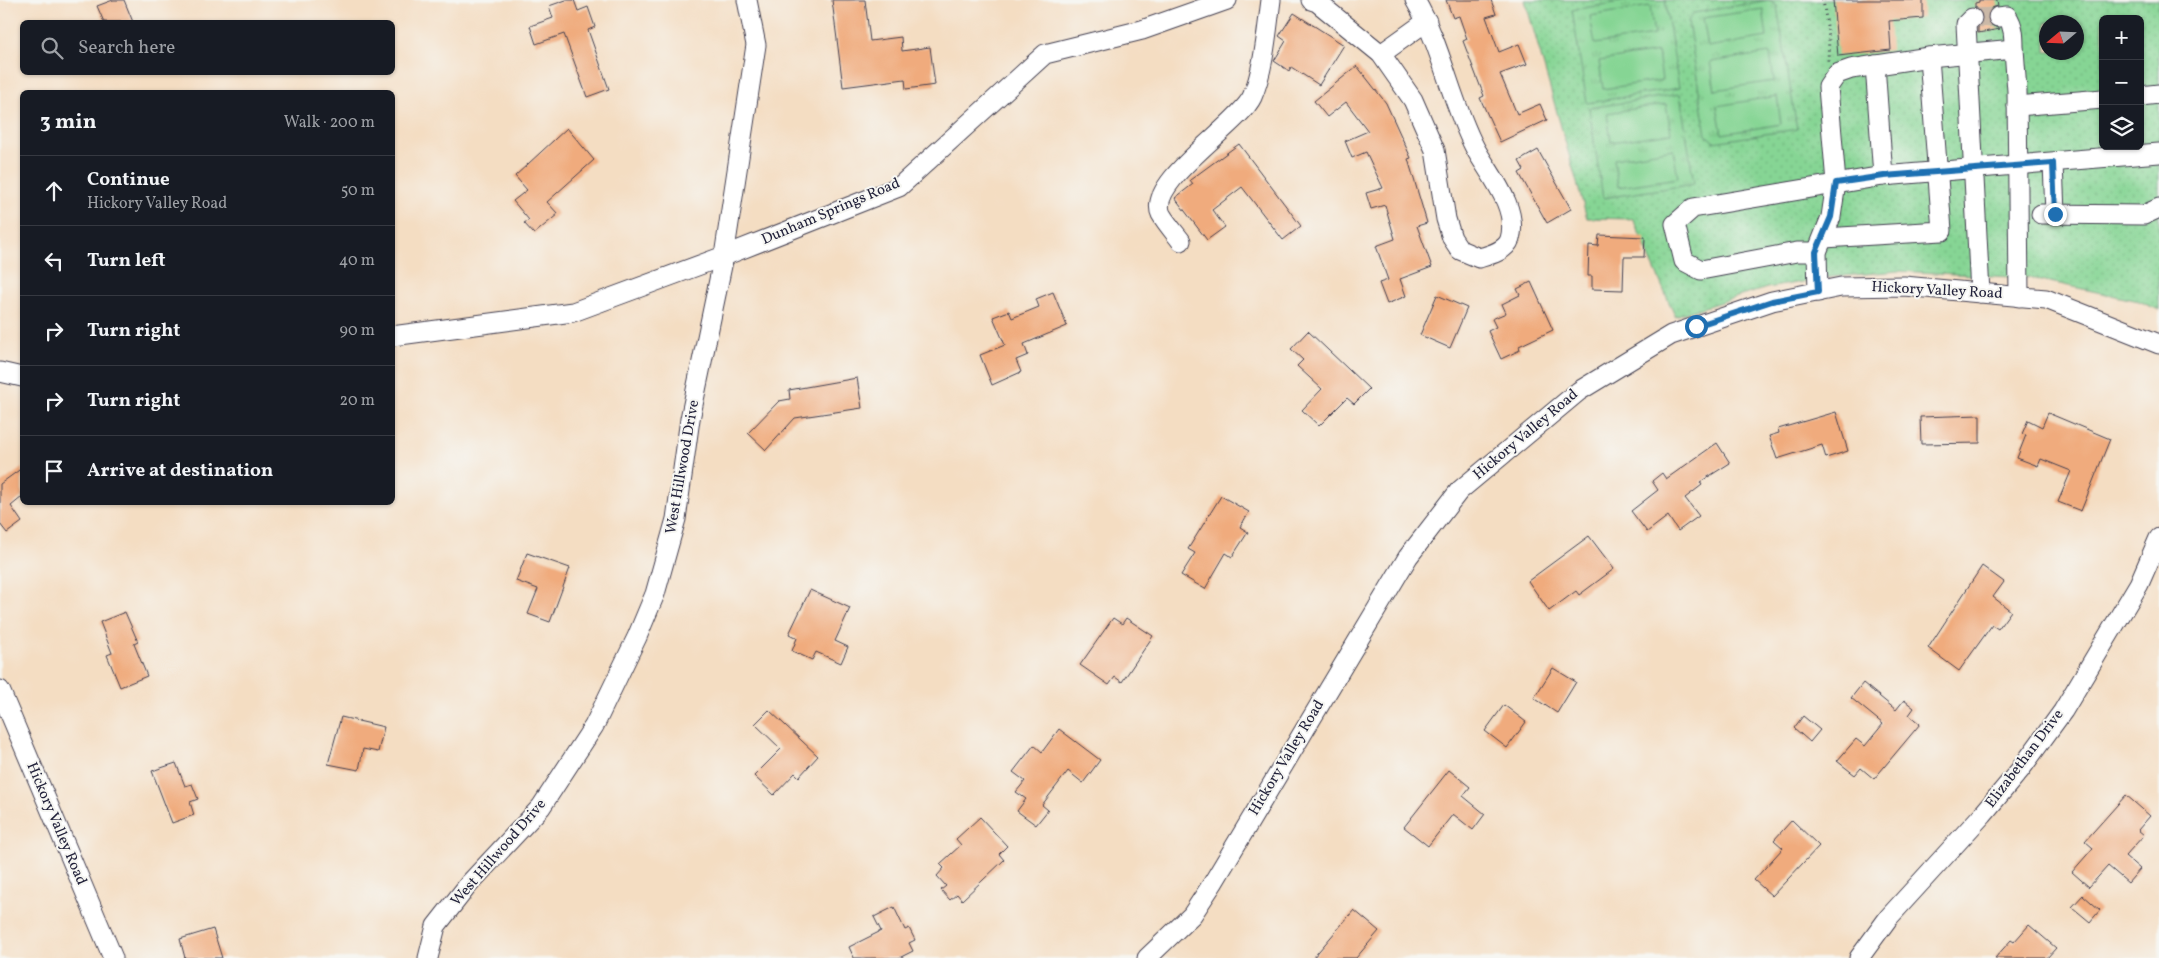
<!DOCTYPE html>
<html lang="en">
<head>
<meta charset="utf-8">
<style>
	body { margin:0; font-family:Vollkorn,serif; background:#20242c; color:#f1f3f6 }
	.controls { position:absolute; right:15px; top:15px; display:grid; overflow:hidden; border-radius:8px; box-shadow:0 1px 4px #0004 }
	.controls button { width:45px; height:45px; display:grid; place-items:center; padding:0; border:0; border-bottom:1px solid #363941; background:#171b24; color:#f1f3f6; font:25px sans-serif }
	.compass { position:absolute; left:2039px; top:15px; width:45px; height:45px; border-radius:50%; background:#171b24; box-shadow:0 1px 4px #0004; rotate:251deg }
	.stop { position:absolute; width:15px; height:15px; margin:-11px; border:4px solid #1f6fb2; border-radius:50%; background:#fff }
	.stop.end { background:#1f6fb2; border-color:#fff; box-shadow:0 1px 5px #0008 }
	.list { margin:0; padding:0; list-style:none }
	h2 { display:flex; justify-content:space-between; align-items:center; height:65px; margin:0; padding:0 20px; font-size:21px }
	h2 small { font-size:16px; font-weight:400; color:#9ea1a6 }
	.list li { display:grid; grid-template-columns:32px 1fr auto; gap:15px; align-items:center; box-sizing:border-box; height:70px; padding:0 20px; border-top:1px solid #363941 }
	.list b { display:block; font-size:19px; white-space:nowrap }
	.list p { margin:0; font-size:16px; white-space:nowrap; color:#9ea1a6 }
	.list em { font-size:16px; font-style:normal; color:#9ea1a6 }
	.icon { flex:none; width:28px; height:28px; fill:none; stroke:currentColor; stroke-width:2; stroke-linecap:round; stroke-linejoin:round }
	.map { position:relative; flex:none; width:2159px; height:958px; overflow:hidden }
	.search { position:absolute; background:#171b24; box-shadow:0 1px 4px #0004; left:20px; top:20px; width:375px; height:55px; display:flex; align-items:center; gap:12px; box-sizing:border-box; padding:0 18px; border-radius:8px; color:#9ea1a6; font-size:19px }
	.panel { position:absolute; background:#171b24; box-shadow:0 1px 4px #0004; left:20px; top:90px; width:375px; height:415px; border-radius:8px }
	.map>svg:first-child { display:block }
	.grass { fill:url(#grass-dots); stroke:#547c68; fill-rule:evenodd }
	.park { fill:url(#park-tufts); stroke:#547c68 }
	.pitch { fill:#86d594; stroke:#547c68 }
	.building { fill:#f0ab7d }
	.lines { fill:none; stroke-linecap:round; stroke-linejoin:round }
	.minor-tunnel { stroke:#cab8a7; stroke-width:19; stroke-dasharray:19 9; stroke-linecap:butt }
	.minor-casing { stroke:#423e4f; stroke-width:21 }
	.path { stroke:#423e4f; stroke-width:3; stroke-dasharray:1 4; stroke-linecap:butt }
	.minor { stroke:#fff; stroke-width:19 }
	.route { stroke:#1f6fb2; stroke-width:6 }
	.labels { text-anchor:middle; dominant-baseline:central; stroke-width:4; stroke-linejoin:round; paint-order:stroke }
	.street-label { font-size:15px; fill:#22223b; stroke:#f6f6f2 }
</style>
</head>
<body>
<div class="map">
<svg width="2159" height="958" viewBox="0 0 2159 958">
	<defs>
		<pattern id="grass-dots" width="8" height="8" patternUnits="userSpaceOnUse" patternTransform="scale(1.25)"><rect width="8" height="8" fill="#86d594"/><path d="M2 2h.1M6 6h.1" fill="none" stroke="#73b780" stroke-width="1.8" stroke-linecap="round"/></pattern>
		<pattern id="park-tufts" width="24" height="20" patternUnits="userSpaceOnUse" patternTransform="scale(1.25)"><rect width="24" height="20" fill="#86d594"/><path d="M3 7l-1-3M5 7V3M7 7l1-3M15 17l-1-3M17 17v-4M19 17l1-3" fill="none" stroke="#73b780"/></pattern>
	</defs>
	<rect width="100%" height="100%" fill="#f6f6f2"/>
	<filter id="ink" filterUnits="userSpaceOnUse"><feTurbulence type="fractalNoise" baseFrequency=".02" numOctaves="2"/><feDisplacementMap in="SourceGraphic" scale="10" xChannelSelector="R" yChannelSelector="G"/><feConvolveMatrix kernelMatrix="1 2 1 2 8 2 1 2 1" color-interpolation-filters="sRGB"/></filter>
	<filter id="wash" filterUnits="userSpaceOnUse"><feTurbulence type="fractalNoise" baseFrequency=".0096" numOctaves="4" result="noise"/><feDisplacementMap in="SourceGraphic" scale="20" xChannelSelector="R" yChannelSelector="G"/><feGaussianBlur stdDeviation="1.12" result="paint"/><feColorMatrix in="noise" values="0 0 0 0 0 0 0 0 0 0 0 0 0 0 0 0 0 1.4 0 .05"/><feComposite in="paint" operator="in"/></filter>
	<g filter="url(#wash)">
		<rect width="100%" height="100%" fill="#f4ddc2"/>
		<path class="grass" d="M1525,0H2159V310L2139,301L2031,278L1898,271L1831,277L1767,288L1675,316L1633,219L1587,218ZM2103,19H2140V146H2103ZM2046,22H2076V52H2046Z"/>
		<g class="park">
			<polygon points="1632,0 1665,0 1679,88 1587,103 1572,10"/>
			<polygon points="1769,0 1777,6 1797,129 1714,142 1706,135 1688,21 1694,13"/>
			<polygon points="1680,94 1694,184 1603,198 1589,108"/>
		</g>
		<g class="pitch">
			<polygon points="1650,6 1654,35 1595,44 1590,16"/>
			<polygon points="1763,9 1767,37 1708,47 1703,18"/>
			<polygon points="1658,52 1662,80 1603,89 1599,61"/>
			<polygon points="1770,53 1774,81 1715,90 1710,62"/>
			<polygon points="1777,96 1781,124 1722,134 1717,106"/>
			<polygon points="1666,104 1671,133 1611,142 1607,113"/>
			<polygon points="1673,149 1678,178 1618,187 1614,159"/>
		</g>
		<g id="blocks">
			<g class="building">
				<polygon points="113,0 124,0 133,22 104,22 97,6"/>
				<polygon points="566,0 574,0 578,11 588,7 595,27 588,30 609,89 587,97 564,34 536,44 530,26 553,18 549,6"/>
				<polygon points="832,0 865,0 870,41 901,37 902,51 930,47 935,85 906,89 905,79 843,87"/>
				<polygon points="1446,0 1491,0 1496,14 1486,17 1499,52 1519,44 1527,64 1500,74 1517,114 1540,104 1547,120 1500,142 1480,98 1484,96 1463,41 1467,39 1459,16 1453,18"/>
				<polygon points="1833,0 1923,0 1923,18 1889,21 1891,50 1838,56"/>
				<polygon points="1979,0 1997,0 1998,6 1991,8 1987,18 1989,24 2000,29 1978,33 1978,28 1983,20 1980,10 1975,7 1975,3 1979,2"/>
				<polygon points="1294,13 1344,45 1319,85 1291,67 1289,71 1274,61 1286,41 1279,36"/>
				<polygon points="1357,66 1386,103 1411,158 1408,159 1427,223 1417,226 1432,267 1400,279 1406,296 1387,304 1379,283 1388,280 1376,246 1395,239 1385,205 1371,209 1366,193 1383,188 1366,152 1352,158 1345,141 1368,131 1346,102 1327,117 1314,101"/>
				<polygon points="567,128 594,160 547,202 558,214 534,234 524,223 529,220 513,201 527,190 515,176"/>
				<polygon points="1239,144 1301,226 1283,240 1242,187 1212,210 1225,227 1207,240 1175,198 1193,184 1190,180"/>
				<polygon points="1538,150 1571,209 1547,223 1519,173 1524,170 1519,161"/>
				<polygon points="1599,235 1645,237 1644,257 1624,257 1623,290 1592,289 1592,276 1588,276 1589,245 1598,246"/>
				<polygon points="1531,282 1553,330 1519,346 1520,350 1501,359 1488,331 1496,327 1492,319 1506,313 1502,304 1520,295 1517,289"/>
				<polygon points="1053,292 1067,326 1024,344 1028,355 1016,360 1021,372 992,385 980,355 1005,345 993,317 1009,311 1012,318 1039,307 1036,299"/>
				<polygon points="1437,295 1467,308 1450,348 1420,335"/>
				<polygon points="1308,331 1369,389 1354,404 1347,398 1319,426 1302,410 1322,389 1297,366 1303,360 1291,349"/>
				<polygon points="857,378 862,408 795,418 766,450 748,433 779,401 790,399 789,390"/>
				<polygon points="1836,412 1848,451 1826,458 1822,445 1777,459 1769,436 1779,433 1778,429"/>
				<polygon points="2048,413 2110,439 2081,511 2058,502 2071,471 2041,459 2038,466 2017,458 2026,435 2022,434 2028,420 2042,427"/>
				<polygon points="1980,415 1980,443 1921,444 1920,417"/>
				<polygon points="1717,443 1730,463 1700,482 1702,485 1685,498 1699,516 1678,531 1668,516 1647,532 1631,511 1658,490 1652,481 1662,473 1666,479"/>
				<polygon points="22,468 22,497 11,506 22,522 7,533 0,524 0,484"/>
				<polygon points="1221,496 1249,512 1240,527 1248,532 1232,557 1226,553 1205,589 1181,575 1195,553 1188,549"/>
				<polygon points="1589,536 1614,569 1579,595 1576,591 1549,611 1528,581"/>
				<polygon points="527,553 570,568 550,622 528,614 538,589 516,581"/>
				<polygon points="1982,566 2004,582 1993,597 2011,611 1998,629 1992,625 1959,671 1928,648"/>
				<polygon points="810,590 850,608 835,641 848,647 841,663 816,652 812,660 792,651 797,638 789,634"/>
				<polygon points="125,612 138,642 134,644 147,676 120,687 107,655 112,653 100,622"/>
				<polygon points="1113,618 1122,624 1126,618 1153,636 1122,682 1115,677 1109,685 1080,665"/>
				<polygon points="1553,668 1576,682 1557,713 1534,698"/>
				<polygon points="1863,683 1896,710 1904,700 1914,708 1909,715 1920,724 1874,779 1861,768 1855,775 1837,761 1856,739 1865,746 1883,724 1851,698"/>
				<polygon points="1504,705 1526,722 1507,748 1485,731"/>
				<polygon points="769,710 818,756 799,777 795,773 774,795 754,776 781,749 755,724"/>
				<polygon points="1803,716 1820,730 1810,742 1794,728"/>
				<polygon points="341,717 384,727 378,752 363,749 359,770 328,764"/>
				<polygon points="1059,729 1100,760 1083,783 1068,771 1042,805 1048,810 1036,825 1017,811 1026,799 1016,792 1025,781 1013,772 1034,745 1042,752"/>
				<polygon points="176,763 185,786 192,784 198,799 190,802 194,815 172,823 152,771"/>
				<polygon points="1449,770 1470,787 1463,796 1485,814 1473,830 1453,814 1428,846 1404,827"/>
				<polygon points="2126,795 2150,816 2138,830 2144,835 2125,856 2140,869 2128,883 2108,866 2089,887 2072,872 2093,848 2085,841"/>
				<polygon points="980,817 1007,846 999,854 1004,860 962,900 957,894 950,900 941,890 946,886 937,876 944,868 940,864 961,845 956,839"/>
				<polygon points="1792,820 1819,846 1772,896 1754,880 1783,848 1774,840"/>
				<polygon points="2083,895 2100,910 2090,922 2072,907"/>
				<polygon points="894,907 905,930 909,928 915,940 909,943 913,951 899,958 854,958 849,947 881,931 874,917"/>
				<polygon points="1354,910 1379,931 1356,958 1313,958"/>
				<polygon points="2029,925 2056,948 2047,958 1995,958 2011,940 2014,942"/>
				<polygon points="213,929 222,958 185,958 180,939"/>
			</g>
		</g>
	</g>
	<g filter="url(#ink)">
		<use href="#blocks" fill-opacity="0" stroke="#423e4f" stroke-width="1"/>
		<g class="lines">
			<polyline class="minor-tunnel" points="1972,18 1998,17"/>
			<g class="minor-casing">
				<g id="minor">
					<path d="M1311,0L1317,2L1381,54L1413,100L1435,150L1446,219L1452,238L1460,250L1479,258C1490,255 1506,251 1510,239C1519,207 1489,174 1475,148C1450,100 1442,46 1415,0"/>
					<path d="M1998,17L2007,16C2014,26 2014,37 2014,49"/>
					<polyline points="1972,18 1966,24 1980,293"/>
					<polyline points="1381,54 1427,21"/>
					<polyline points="1875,65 1883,176"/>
					<polyline points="2140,96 2159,94"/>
					<polyline points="2017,106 2103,99"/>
					<polyline points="2053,163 2055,214"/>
					<polyline points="2041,214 2144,215 2159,208"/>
					<polyline points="1824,238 1942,231 1929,57"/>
					<path d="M1181,241C1175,233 1166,223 1161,214C1146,182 1239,125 1252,97C1264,70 1267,30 1271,0"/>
					<polyline points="1817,252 1797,252 1701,270 1684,261 1675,224 1693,208 1883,176 2159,153"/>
					<polyline points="1818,292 1817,252 1831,217 1836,183 1828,87 1837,74 1851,69 1929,57 2014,49 2017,91 2019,297"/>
					<polyline points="392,336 573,312 724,256 899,187 1045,54 1142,30 1227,0"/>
					<polyline points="0,372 22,377"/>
					<polyline points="0,690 113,958"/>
					<polyline points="428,958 436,926 469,884 541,807 594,726 637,637 655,594 676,519 690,419 724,256 756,45 747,0"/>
					<polyline points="1147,958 1192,915 1213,883 1408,557 1459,491 1579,391 1671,335 1772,301 1841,287 1904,286 2046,299 2159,344"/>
					<polyline points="1859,958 1889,917 1983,814 2020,770 2063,711 2139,584 2159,538"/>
				</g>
			</g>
			<polyline class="path" points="1823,0 1829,38 1828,61"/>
			<use href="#minor" class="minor"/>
		</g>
	</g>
	<g class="lines" filter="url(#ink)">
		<polyline class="route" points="1696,326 1772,301 1818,292 1816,252 1831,217 1836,183 1884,176 2053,163 2055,214"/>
	</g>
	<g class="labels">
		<g class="street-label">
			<text transform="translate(831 212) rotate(-23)">Dunham Springs Road</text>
			<text transform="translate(1937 291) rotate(3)">Hickory Valley Road</text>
			<text transform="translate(1526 435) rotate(-40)">Hickory Valley Road</text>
			<text transform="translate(683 467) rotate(-80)">West Hillwood Drive</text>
			<text transform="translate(1287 758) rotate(-59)">Hickory Valley Road</text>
			<text transform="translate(2025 759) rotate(-53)">Elizabethan Drive</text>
			<text transform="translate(56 824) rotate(67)">Hickory Valley Road</text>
			<text transform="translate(499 853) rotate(-49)">West Hillwood Drive</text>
		</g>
	</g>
</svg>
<div class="controls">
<button>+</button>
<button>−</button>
<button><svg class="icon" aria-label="layers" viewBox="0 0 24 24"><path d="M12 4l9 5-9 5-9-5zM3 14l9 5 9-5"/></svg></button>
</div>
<svg class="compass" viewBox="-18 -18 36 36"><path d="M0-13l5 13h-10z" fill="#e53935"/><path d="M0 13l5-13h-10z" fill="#9ea1a6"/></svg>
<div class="stop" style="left:1696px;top:326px"></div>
<div class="stop end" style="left:2055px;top:214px"></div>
<div class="search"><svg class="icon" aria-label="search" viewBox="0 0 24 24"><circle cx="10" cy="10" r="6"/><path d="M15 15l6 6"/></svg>Search here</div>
<section class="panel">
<h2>3 min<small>Walk · 200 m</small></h2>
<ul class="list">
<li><svg class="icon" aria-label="ahead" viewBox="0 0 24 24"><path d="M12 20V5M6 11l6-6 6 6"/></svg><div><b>Continue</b><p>Hickory Valley Road</p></div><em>50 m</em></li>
<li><svg class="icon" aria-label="left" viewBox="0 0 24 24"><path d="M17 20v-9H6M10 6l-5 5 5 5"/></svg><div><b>Turn left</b></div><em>40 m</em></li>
<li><svg class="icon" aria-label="right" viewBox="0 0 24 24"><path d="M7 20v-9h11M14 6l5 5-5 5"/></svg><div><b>Turn right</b></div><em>90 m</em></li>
<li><svg class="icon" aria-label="right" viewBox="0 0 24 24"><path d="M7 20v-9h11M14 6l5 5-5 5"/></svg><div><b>Turn right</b></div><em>20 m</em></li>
<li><svg class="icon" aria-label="arrive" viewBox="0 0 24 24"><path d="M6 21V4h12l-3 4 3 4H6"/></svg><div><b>Arrive at destination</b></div></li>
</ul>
</section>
</div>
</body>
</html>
